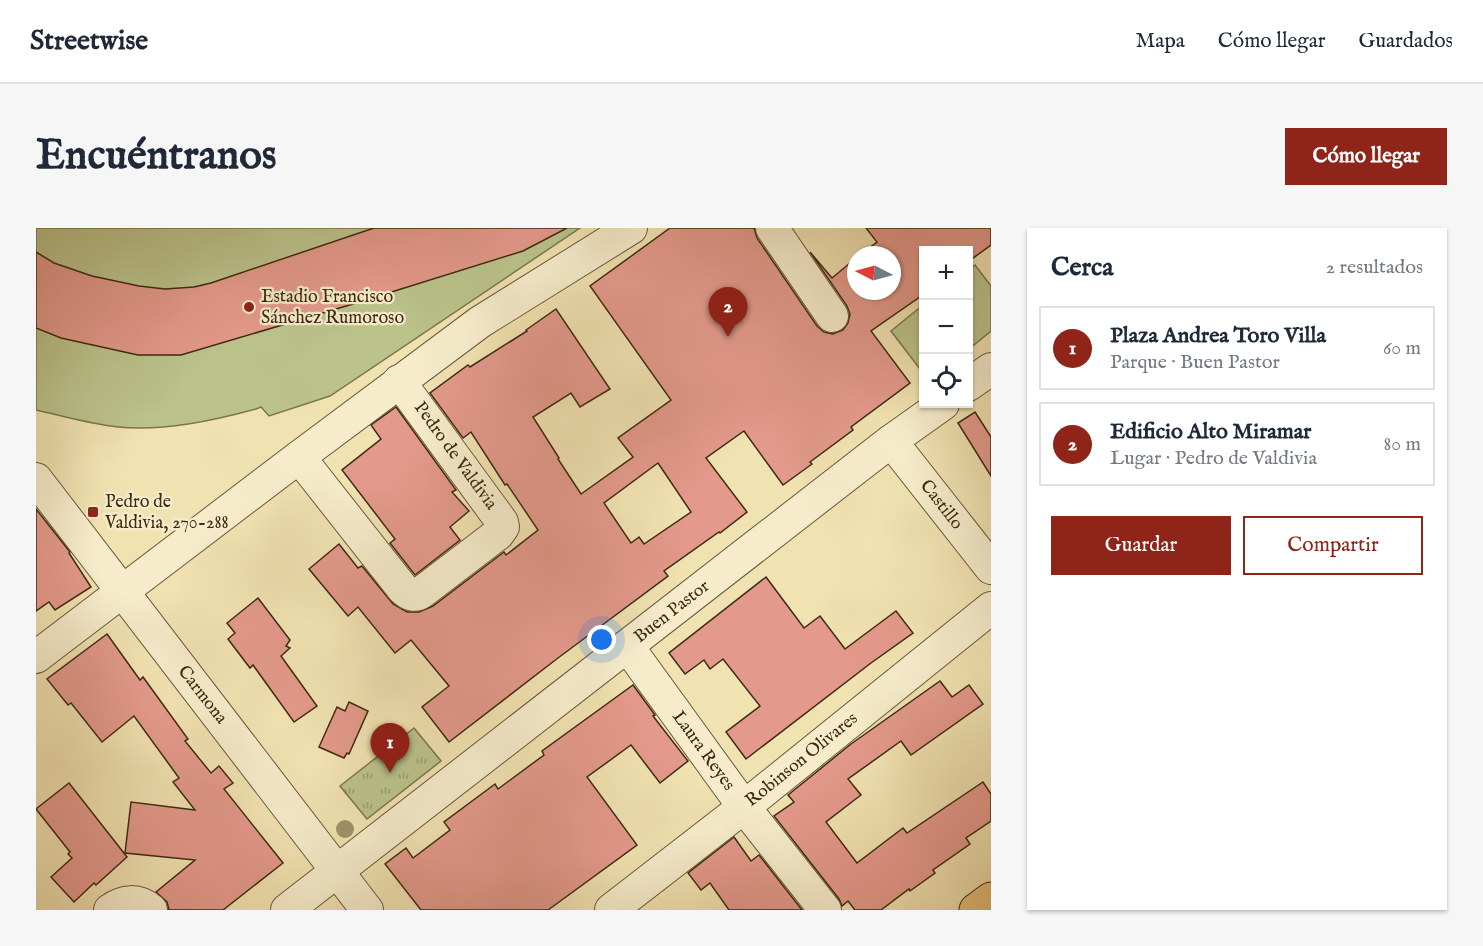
<!DOCTYPE html>
<html lang="es">
<head>
<meta charset="utf-8">
<style>
	body { margin:0; font-family:"IM FELL English",serif; background:#f6f6f7; color:#1f2937 }
	.controls { position:absolute; right:18px; top:18px; display:grid; overflow:hidden; border-radius:0px; box-shadow:0 2px 4px #0004 }
	.controls button { width:54px; height:54px; display:grid; place-items:center; padding:0; border:0; border-bottom:2px solid #e0e1e3; background:#fff; color:#1f2937; font:30px sans-serif }
	.compass { position:absolute; left:811px; top:18px; width:54px; height:54px; border-radius:50%; background:#fff; box-shadow:0 2px 4px #0004; rotate:276deg }
	.you { position:absolute; left:566px; top:412px; width:21px; height:21px; margin:-15px; border:4px solid #fff; border-radius:50%; background:#1a73e8; box-shadow:0 0 0 9px #1a73e833 }
	.badge { display:grid; place-items:center; width:39px; height:39px; border-radius:50%; background:#8f2418; color:#fff; font-size:20px; font-weight:700 }
	.pin { position:absolute; translate:-50% -50px; filter:drop-shadow(0 2px 3px #0008) }
	.pin::after { content:''; position:absolute; top:32px; width:21px; height:18px; background:inherit; clip-path:polygon(0 0,100% 0,50% 100%) }
	.list { margin:0; padding:0; list-style:none }
	h2 { display:flex; justify-content:space-between; align-items:center; height:78px; margin:0; padding:0 24px; font-size:26px }
	h2 small { font-size:20px; font-weight:400; color:#747a83 }
	.list li { display:grid; grid-template-columns:39px 1fr auto; gap:18px; align-items:center; box-sizing:border-box; height:84px; margin:0 12px 12px; padding:0 12px; border:2px solid #e0e1e3; border-radius:0px }
	.list b { display:block; font-size:22px; white-space:nowrap }
	.list p { margin:0; font-size:20px; white-space:nowrap; color:#747a83 }
	.list em { font-size:20px; font-style:normal; color:#747a83 }
	.actions { display:flex; gap:12px; padding:18px 24px }
	.actions a { flex:1; padding:14px 0; border:2px solid #8f2418; border-radius:0px; text-align:center; font-size:21px; color:#8f2418 }
	.actions .main { background:#8f2418; color:#fff }
	.icon { flex:none; width:33px; height:33px; fill:none; stroke:currentColor; stroke-width:2; stroke-linecap:round; stroke-linejoin:round }
	.map { position:relative; flex:none; width:955px; height:682px; overflow:hidden; border-radius:0px }
	header { display:flex; align-items:center; gap:36px; box-sizing:border-box; height:84px; padding:0 30px; background:#fff; border-bottom:2px solid #e0e1e3 }
	header strong { font-size:28px }
	nav { display:flex; gap:33px; margin-inline-start:auto; font-size:21px }
	.intro { display:flex; align-items:center; justify-content:space-between; box-sizing:border-box; height:144px; padding:0 36px }
	h1 { margin:0; font-size:42px }
	.button { padding:15px 27px; border-radius:0px; background:#8f2418; color:#fff; font-size:21px; font-weight:700 }
	main { display:flex; gap:36px; padding:0 36px }
	aside { flex:1; background:#fff; border-radius:0px; box-shadow:0 2px 4px #0004 }
	.map>svg:first-child { display:block }
	.grass { fill:#bbc38b; stroke:#7c764e; stroke-width:1.5 }
	.park { fill:url(#park-tufts); stroke:#7c764e; stroke-width:1.5 }
	.building { fill:#e3998b; stroke:#3e2a11; stroke-width:1.5; fill-rule:evenodd }
	.lines { fill:none; stroke-linecap:round; stroke-linejoin:round }
	.minor-casing { stroke:#6b5839; stroke-width:34 }
	.major-casing { stroke:#3e2a11; stroke-width:35 }
	.minor { stroke:#f6eccc; stroke-width:32 }
	.major { stroke:#e8c178; stroke-width:33 }
	.tree { fill:#a0926a }
	.poi-dot { fill:#8f2418; stroke:#f6eccc; stroke-width:2 }
	.labels { text-anchor:middle; dominant-baseline:central; stroke-width:4.5; stroke-linejoin:round; paint-order:stroke }
	.poi-label { font-size:18px; fill:#3e2a11; stroke:#f6eccc; text-anchor:start }
	.street-label { font-size:18px; fill:#3e2a11; stroke:#f6eccc }
</style>
</head>
<body>
<header>
<strong>Streetwise</strong>
<nav><a>Mapa</a><a>Cómo llegar</a><a>Guardados</a></nav>
</header>
<div class="intro"><h1>Encuéntranos</h1><a class="button">Cómo llegar</a></div>
<main>
<div class="map">
<svg width="955" height="682" viewBox="0 0 955 682">
	<defs>
		<pattern id="park-tufts" width="24" height="20" patternUnits="userSpaceOnUse" patternTransform="scale(1.5)"><rect width="24" height="20" fill="#bbc38b"/><path d="M3 7l-1-3M5 7V3M7 7l1-3M15 17l-1-3M17 17v-4M19 17l1-3" fill="none" stroke="#999f70"/></pattern>
	</defs>
	<rect width="100%" height="100%" fill="#f1e2b1"/>
	<filter id="stains"><feTurbulence type="fractalNoise" baseFrequency=".00333" numOctaves="4"/><feColorMatrix values="0 0 0 0 .2 0 0 0 0 .09 0 0 0 0 .02 0 0 0 .5 -.17"/></filter>
	<radialGradient id="worn" r=".72"><stop offset=".6" stop-color="#630" stop-opacity="0"/><stop offset="1" stop-color="#630" stop-opacity=".3"/></radialGradient>
	<g class="grass">
		<path d="M0,0H544L294,168L233,188L225,179L220,181C176,193 129,203 82,199C54,196 27,188 0,182Z"/>
		<polygon points="939,37 955,58 955,103 933,121 933,42"/>
		<polygon points="887,77 887,145 855,103"/>
	</g>
	<polygon class="park" points="378,500 405,533 331,591 304,558"/>
	<g class="building">
		<polygon points="338,0 531,0 487,23 317,76 145,127 102,127 25,110 0,100 0,24 18,35 56,48 103,58 129,61 158,59 175,55"/>
		<path d="M634,0H718L721,10L781,98L788,104L797,106L807,102L812,95L814,86L811,78L774,24L796,50L820,30V63H856V27H824L841,14L830,0H955V17L933,33V22H888V66L835,103L874,155L815,199L817,202L774,234L776,236L747,257L708,203L670,230L711,284L684,305L683,304L628,343L632,348L522,430L413,514L386,479L413,458L375,412L359,425L322,379L312,388L273,341L303,316L322,340L326,338L357,376L371,384H383L397,378L468,324L470,327L502,302L471,256L469,257L435,204L427,210L394,165L432,137L434,139L491,103L490,102L520,81L574,161L544,179L535,165L497,189L523,230L522,231L545,266L597,229L582,210L635,172L554,58ZM622,235L655,284L608,316L603,309L595,315L568,275Z"/>
		<polygon points="360,179 420,262 416,264 433,283 414,299 424,312 379,347 354,315 359,311 306,242 345,211 335,197"/>
		<polygon points="939,184 955,209 955,248 922,195"/>
		<polygon points="0,281 34,324 33,325 55,359 19,382 13,374 0,383"/>
		<polygon points="730,349 768,400 784,388 809,421 860,383 877,405 835,435 710,531 690,504 724,478 687,431 674,441 668,432 649,446 633,425"/>
		<polygon points="222,370 254,412 250,418 254,420 245,428 281,478 258,494 217,437 214,440 192,411 199,405 191,395"/>
		<polygon points="71,406 104,452 107,449 152,511 149,513 175,545 183,538 197,555 188,561 247,635 187,682 133,682 131,674 120,664 159,632 89,625 95,574 159,582 137,554 143,550 98,488 66,514 35,475 32,477 11,451"/>
		<polygon points="904,453 916,469 933,457 947,476 875,527 865,513 812,551 825,567 790,594 821,635 867,600 871,605 947,554 955,566 955,593 930,610 934,616 897,642 899,645 874,663 873,661 845,682 819,682 812,673 806,678 803,671 738,588 758,574 752,567 815,516"/>
		<polygon points="597,457 619,487 617,488 652,533 624,555 595,517 551,549 601,617 512,682 385,682 349,636 370,620 377,630 414,602 408,594 459,556 462,561 508,527 506,523"/>
		<polygon points="313,474 332,483 313,526 311,525 308,530 283,519 301,479 309,483"/>
		<polygon points="33,555 91,629 60,657 58,655 38,674 15,649 36,630 32,626 34,624 0,581"/>
		<polygon points="698,609 715,633 723,627 766,682 693,682 674,655 665,662 652,645"/>
	</g>
	<g class="lines">
		<g class="minor-casing">
			<g id="minor">
				<polyline points="736,0 796,88"/>
				<polyline points="932,157 955,141"/>
				<polyline points="855,213 955,340"/>
				<path d="M263,229L367,361C373,367 379,369 386,364L462,306L467,299L466,294L363,153"/>
				<polyline points="0,251 331,682"/>
				<polyline points="592,419 708,579 789,682"/>
				<polyline points="0,429 263,229 444,94 595,0"/>
				<path d="M74,682C88,672 102,671 115,682"/>
				<polyline points="251,682 855,213 907,176"/>
				<polyline points="575,682 708,579 955,380"/>
			</g>
		</g>
		<g class="major-casing">
			<polyline id="major" points="940,682 955,671"/>
		</g>
		<use href="#minor" class="minor"/>
		<use href="#major" class="major"/>
	</g>
	<circle class="tree" cx="309" cy="601" r="9"/>
	<g class="poi-dot">
		<circle cx="213" cy="79" r="6"/>
		<rect x="51" y="278" width="12" height="12" rx="3"/>
	</g>
	<g class="labels">
		<g class="poi-label">
			<text x="225" y="69">Estadio Francisco<tspan x="225" dy="21">Sánchez Rumoroso</tspan></text>
			<text x="69" y="274">Pedro de<tspan x="69" dy="21">Valdivia, 270-288</tspan></text>
		</g>
		<g class="street-label">
			<text transform="translate(419 228) rotate(54)">Pedro de Valdivia</text>
			<text transform="translate(905 277) rotate(52)">Castillo</text>
			<text transform="translate(636 384) rotate(-38)">Buen Pastor</text>
			<text transform="translate(166 467) rotate(52)">Carmona</text>
			<text transform="translate(667 523) rotate(54)">Laura Reyes</text>
			<text transform="translate(766 532) rotate(-39)">Robinson Olivares</text>
		</g>
	</g>
	<rect width="100%" height="100%" filter="url(#stains)"/>
	<rect width="100%" height="100%" fill="url(#worn)"/>
</svg>
<div class="controls">
<button>+</button>
<button>−</button>
<button><svg class="icon" aria-label="locate" viewBox="0 0 24 24"><circle cx="12" cy="12" r="6"/><path d="M12 2v4M12 18v4M2 12h4M18 12h4"/></svg></button>
</div>
<svg class="compass" viewBox="-18 -18 36 36"><path d="M0-13l5 13h-10z" fill="#e53935"/><path d="M0 13l5-13h-10z" fill="#747a83"/></svg>
<div class="you"></div>
<div class="pin badge" style="left:354px;top:545px">1</div>
<div class="pin badge" style="left:692px;top:109px">2</div>
</div>
<aside>
<h2>Cerca<small>2 resultados</small></h2>
<ul class="list">
<li><span class="badge">1</span><div><b>Plaza Andrea Toro Villa</b><p>Parque · Buen Pastor</p></div><em>60 m</em></li>
<li><span class="badge">2</span><div><b>Edificio Alto Miramar</b><p>Lugar · Pedro de Valdivia</p></div><em>80 m</em></li>
</ul>
<div class="actions"><a class="main">Guardar</a><a>Compartir</a></div>
</aside>
</main>
</body>
</html>
